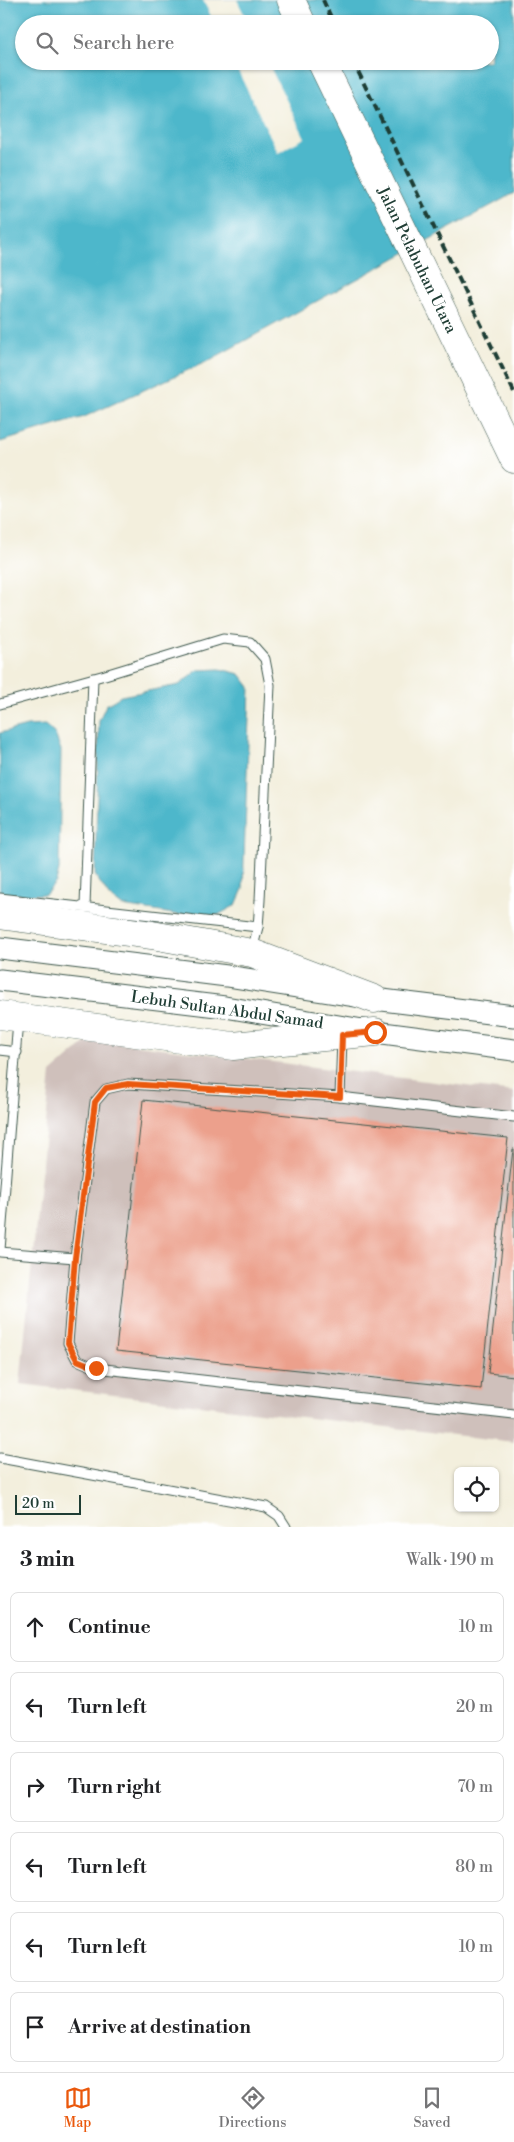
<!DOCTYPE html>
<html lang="en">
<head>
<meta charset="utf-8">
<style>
	body { margin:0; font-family:"Libre Bodoni",serif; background:#f6f6f6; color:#202124 }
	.controls { position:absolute; right:15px; bottom:15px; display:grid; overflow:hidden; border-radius:8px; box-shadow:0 1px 4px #0004 }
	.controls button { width:45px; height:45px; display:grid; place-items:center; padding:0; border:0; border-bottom:1px solid #e0e0e0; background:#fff; color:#202124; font:25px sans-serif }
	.scale { position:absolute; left:15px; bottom:12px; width:66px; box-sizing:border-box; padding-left:5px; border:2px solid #1f3d34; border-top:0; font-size:14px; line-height:18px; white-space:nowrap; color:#1f3d34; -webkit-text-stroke:4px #fff; paint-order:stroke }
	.stop { position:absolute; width:15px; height:15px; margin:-11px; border:4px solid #ea580c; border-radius:50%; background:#fff }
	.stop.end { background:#ea580c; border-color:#fff; box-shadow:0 1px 5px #0008 }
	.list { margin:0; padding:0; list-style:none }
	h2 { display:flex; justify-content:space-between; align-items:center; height:65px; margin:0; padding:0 20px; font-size:21px }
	h2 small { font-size:16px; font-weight:400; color:#757577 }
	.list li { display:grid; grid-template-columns:32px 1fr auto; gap:15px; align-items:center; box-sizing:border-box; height:70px; margin:0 10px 10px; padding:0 10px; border:1px solid #e0e0e0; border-radius:8px }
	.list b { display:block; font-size:19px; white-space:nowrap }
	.list em { font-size:16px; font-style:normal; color:#757577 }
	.icon { flex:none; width:28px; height:28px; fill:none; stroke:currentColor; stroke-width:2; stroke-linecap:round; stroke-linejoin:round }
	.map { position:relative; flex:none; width:514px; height:1527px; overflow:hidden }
	.search { position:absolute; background:#fff; box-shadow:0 1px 4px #0004; left:15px; right:15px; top:15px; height:55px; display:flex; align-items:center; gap:12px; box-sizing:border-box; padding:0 18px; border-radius:28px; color:#757577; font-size:19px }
	.sheet { height:545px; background:#fff }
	nav { display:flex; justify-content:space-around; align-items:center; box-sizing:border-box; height:70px; border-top:1px solid #e0e0e0; background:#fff; font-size:14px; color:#757577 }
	nav a { display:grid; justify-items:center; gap:2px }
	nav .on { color:#ea580c }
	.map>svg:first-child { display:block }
	.industrial { fill:#cfc0bb }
	.water { fill:#4eb7cb; stroke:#367a80; fill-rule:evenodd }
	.pier { fill:#f3efdd }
	.building { fill:#eca08c }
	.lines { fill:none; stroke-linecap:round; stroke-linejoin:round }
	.service-casing { stroke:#3f584d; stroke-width:11 }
	.tertiary-casing { stroke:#3f584d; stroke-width:23 }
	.primary-casing { stroke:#3f584d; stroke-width:29 }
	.service { stroke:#fff; stroke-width:9 }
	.tertiary { stroke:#fff; stroke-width:21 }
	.primary { stroke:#fff; stroke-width:28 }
	.rail { stroke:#1f3d34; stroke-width:4; stroke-dasharray:8 4; stroke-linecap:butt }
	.route { stroke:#ea580c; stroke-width:6 }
	.labels { text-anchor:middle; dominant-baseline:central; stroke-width:5; stroke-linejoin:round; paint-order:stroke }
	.street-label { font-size:16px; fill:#1f3d34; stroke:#fff }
</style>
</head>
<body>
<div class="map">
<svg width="514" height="1527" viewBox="0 0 514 1527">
	<rect width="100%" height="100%" fill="#fff"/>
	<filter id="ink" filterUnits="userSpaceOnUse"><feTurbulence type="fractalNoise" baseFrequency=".02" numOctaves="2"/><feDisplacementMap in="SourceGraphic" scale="10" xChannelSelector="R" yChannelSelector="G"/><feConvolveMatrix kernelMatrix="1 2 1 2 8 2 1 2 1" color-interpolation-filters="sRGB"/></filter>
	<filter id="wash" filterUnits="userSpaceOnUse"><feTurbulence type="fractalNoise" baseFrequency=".0096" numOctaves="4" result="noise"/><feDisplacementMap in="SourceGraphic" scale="20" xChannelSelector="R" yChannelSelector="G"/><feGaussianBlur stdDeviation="1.12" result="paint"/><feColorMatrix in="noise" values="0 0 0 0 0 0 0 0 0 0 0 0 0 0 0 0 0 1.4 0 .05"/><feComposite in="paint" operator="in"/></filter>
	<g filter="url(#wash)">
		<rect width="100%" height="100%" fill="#f3efdd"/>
		<polygon class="industrial" points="90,1039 514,1092 514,1442 20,1384 51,1073"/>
		<g class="water">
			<path d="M0,0H514V193L206,362L84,417L0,442ZM24,24H490V61H24Z"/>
			<polygon points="220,669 240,674 250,687 243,889 236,905 218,915 199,918 122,906 109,896 95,875 99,720 106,705 121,696 179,685 198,670"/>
			<polygon points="45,725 55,734 61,750 59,870 56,882 46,894 27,895 0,893 0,733 27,726"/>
		</g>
		<g class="pier">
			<polygon points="203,0 237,0 249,24 215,24"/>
			<polygon points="233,61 267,61 305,138 278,152"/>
		</g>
		<g id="blocks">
			<g class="building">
				<polygon points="143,1100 508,1138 481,1389 116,1351"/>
				<polygon points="513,1149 514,1149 514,1376 488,1373"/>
			</g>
		</g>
	</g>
	<g filter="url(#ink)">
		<use href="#blocks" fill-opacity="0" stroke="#3f584d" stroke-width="1"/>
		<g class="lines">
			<g class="service-casing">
				<g id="service">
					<polyline points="0,704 105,675 223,639 250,642 265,659 270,685 260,900 258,927 252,951"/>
					<polyline points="0,898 258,927"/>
					<polyline points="85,907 93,678"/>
					<polyline points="0,1050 17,1052"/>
					<polyline points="340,1097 342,1038"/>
					<polyline points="514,1117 340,1097 128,1084 106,1089 95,1102 75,1258 68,1343 77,1360 96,1368 514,1415"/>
					<polyline points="0,1250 18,1020"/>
					<polyline points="0,1252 75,1258"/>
					<polyline points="0,1458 266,1507 279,1516 286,1527"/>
				</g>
			</g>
			<g class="tertiary-casing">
				<g id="tertiary">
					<polyline points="0,948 227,976 374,999 514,1016"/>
					<polyline points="0,980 225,1007 375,1032 514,1050"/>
				</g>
			</g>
			<g class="primary-casing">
				<g id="primary">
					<polyline points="291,0 302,24"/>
					<polyline points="321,61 514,459"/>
					<polyline points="0,915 152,935 252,953 374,999"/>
					<polyline points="0,1015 233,1046 375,1032"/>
				</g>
			</g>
			<use href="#service" class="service"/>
			<use href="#tertiary" class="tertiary"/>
			<use href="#primary" class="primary"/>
			<g class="rail">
				<polyline points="323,0 334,24"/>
				<polyline points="353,61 514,392"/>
			</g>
		</g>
	</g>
	<g class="lines" filter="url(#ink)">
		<polyline class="route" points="96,1368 77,1360 68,1343 75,1258 95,1102 106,1088 128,1084 340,1097 342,1035 375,1032"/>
	</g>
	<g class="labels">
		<g class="street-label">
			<text transform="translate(417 260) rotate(64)">Jalan Pelabuhan Utara</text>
			<text transform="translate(227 1010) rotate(8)">Lebuh Sultan Abdul Samad</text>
		</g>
	</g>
</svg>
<div class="controls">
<button><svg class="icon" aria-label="locate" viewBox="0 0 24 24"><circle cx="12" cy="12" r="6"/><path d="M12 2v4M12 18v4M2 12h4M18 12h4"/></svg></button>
</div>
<div class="scale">20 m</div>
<div class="stop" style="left:375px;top:1032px"></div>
<div class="stop end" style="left:96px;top:1368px"></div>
<div class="search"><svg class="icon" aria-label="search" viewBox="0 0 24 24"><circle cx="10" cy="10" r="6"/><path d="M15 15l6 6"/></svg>Search here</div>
</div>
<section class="sheet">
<h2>3 min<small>Walk · 190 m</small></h2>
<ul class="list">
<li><svg class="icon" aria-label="ahead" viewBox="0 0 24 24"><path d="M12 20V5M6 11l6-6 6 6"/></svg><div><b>Continue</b></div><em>10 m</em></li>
<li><svg class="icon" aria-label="left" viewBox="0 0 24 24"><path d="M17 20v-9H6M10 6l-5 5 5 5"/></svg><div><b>Turn left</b></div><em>20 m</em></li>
<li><svg class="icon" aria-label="right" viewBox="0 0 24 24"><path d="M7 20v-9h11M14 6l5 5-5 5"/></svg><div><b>Turn right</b></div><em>70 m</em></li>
<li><svg class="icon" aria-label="left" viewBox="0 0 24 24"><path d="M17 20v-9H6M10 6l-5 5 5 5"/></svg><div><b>Turn left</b></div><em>80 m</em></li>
<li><svg class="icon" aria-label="left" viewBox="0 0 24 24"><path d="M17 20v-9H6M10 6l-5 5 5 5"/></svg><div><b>Turn left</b></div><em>10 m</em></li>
<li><svg class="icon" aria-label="arrive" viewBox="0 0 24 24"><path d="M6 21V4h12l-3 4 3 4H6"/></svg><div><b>Arrive at destination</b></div></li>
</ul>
</section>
<nav>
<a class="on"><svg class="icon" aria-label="map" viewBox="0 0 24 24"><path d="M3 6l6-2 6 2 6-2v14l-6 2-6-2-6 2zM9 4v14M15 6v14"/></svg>Map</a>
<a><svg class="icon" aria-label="directions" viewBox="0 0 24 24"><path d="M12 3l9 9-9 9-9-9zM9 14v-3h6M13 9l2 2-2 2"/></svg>Directions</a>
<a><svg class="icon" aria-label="saved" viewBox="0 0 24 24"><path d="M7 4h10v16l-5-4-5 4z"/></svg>Saved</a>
</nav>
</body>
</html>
